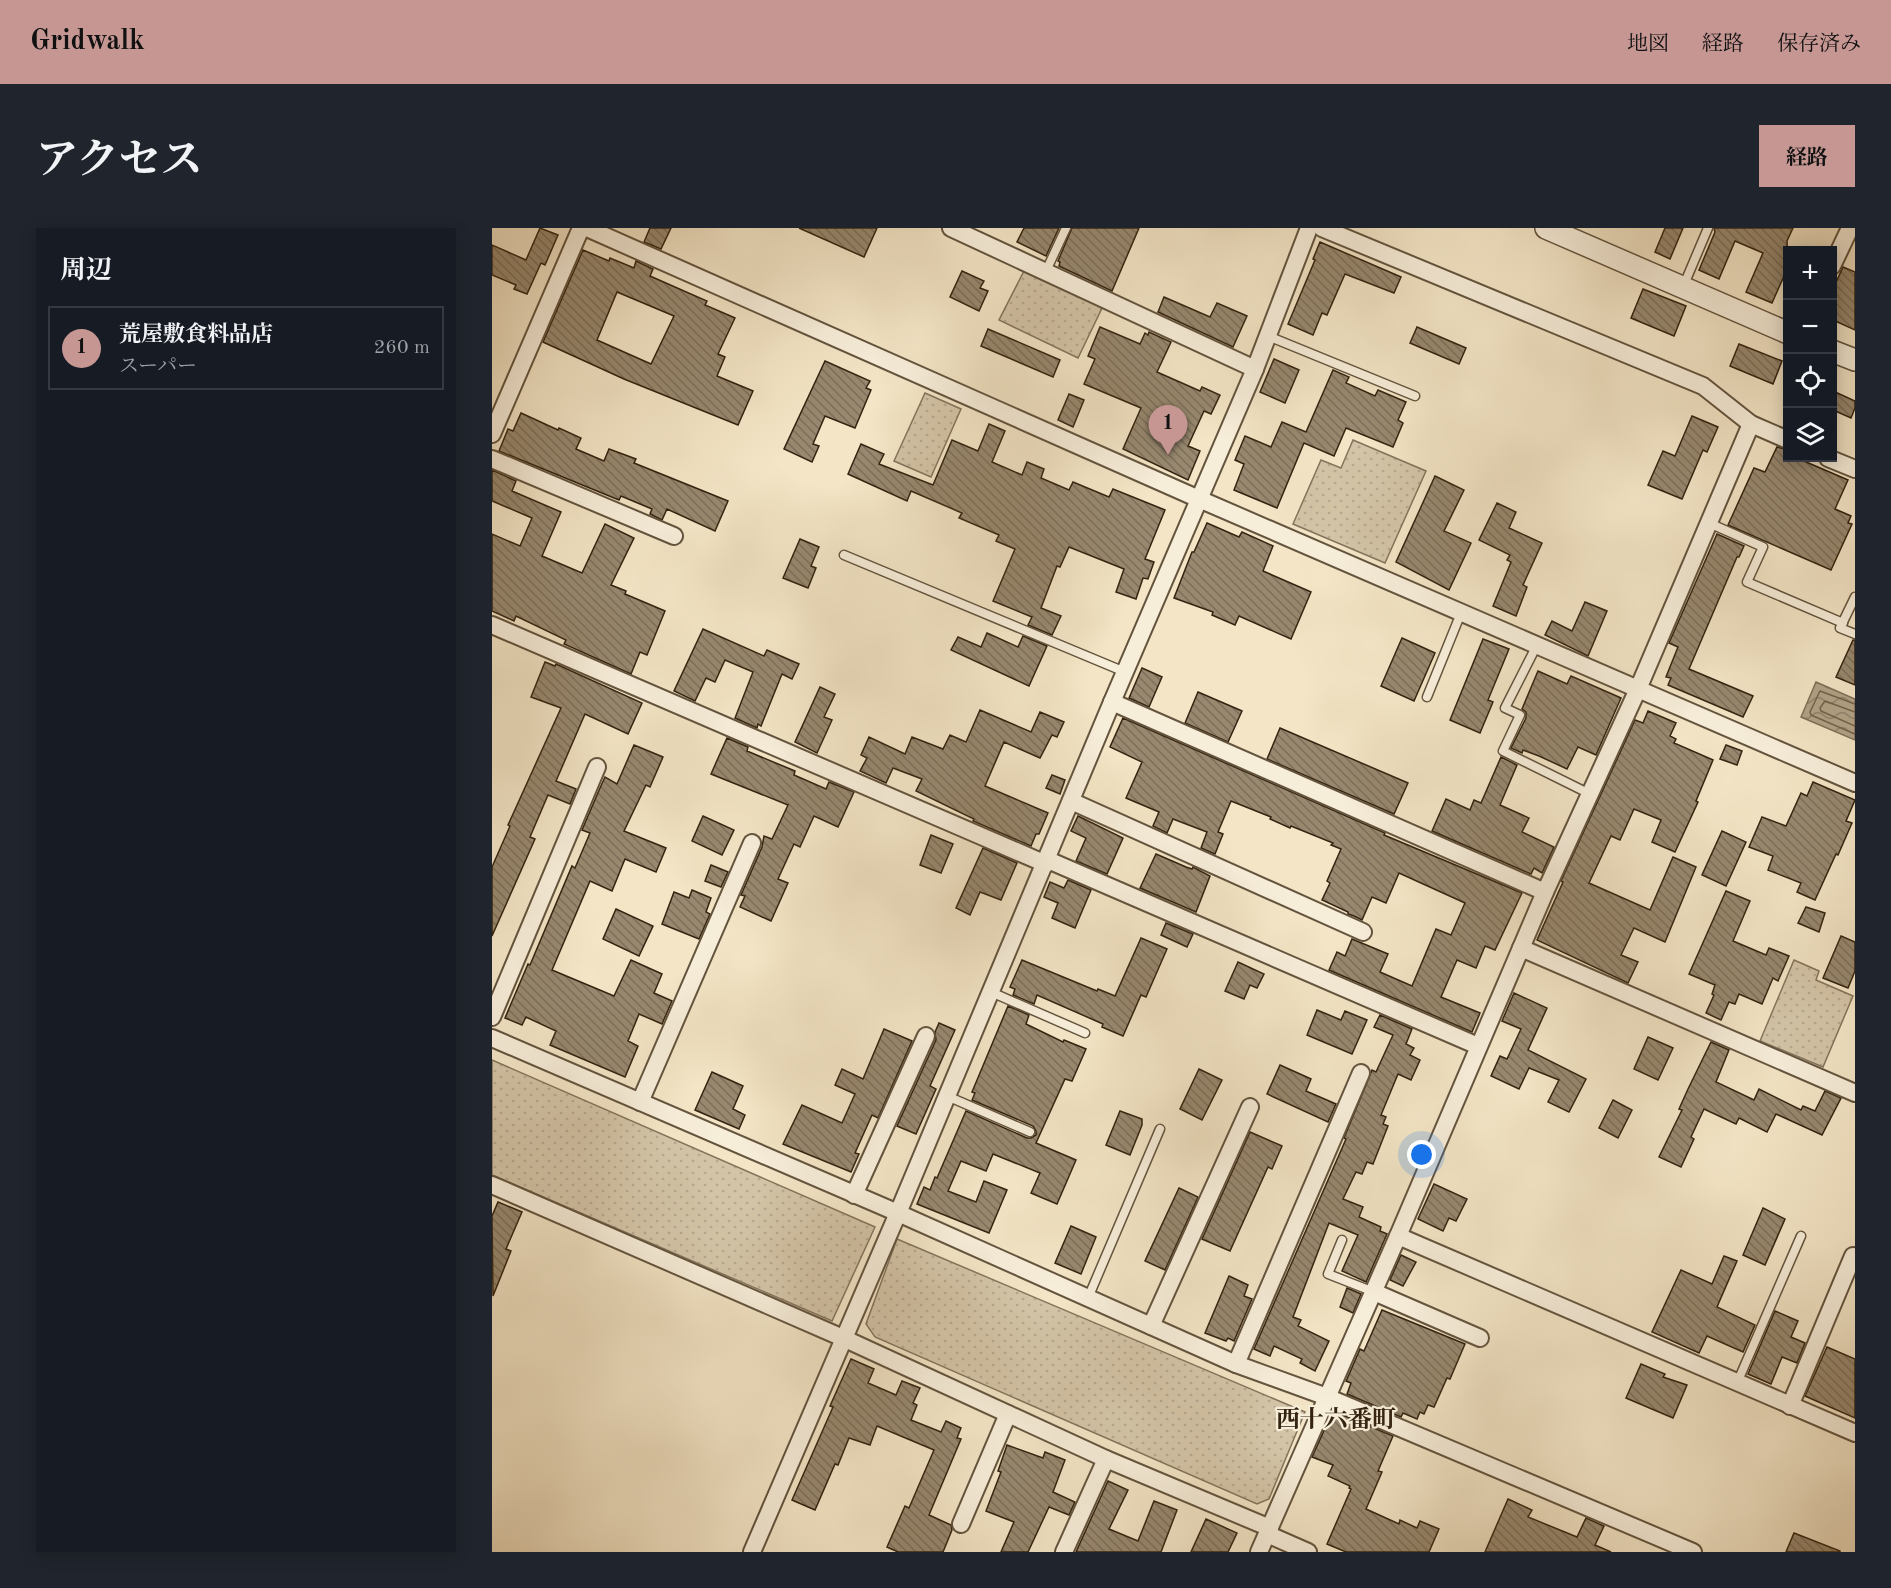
<!DOCTYPE html>
<html lang="ja">
<head>
<meta charset="utf-8">
<style>
	body { margin:0; font-family:"Old Standard TT","Noto Serif JP",serif; background:#20242c; color:#f1f3f6 }
	.controls { position:absolute; right:18px; top:18px; display:grid; overflow:hidden; border-radius:0px; box-shadow:0 3px 15px #0003 }
	.controls button { width:54px; height:54px; display:grid; place-items:center; padding:0; border:0; border-bottom:2px solid #363941; background:#171b24; color:#f1f3f6; font:30px sans-serif }
	.you { position:absolute; left:930px; top:927px; width:21px; height:21px; margin:-15px; border:4px solid #fff; border-radius:50%; background:#1a73e8; box-shadow:0 0 0 9px #1a73e833 }
	.badge { display:grid; place-items:center; width:39px; height:39px; border-radius:50%; background:#c59692; color:#111; font-size:20px; font-weight:700 }
	.pin { position:absolute; translate:-50% -50px; filter:drop-shadow(0 2px 3px #0008) }
	.pin::after { content:''; position:absolute; top:32px; width:21px; height:18px; background:inherit; clip-path:polygon(0 0,100% 0,50% 100%) }
	.list { margin:0; padding:0; list-style:none }
	h2 { display:flex; justify-content:space-between; align-items:center; height:78px; margin:0; padding:0 24px; font-size:26px }
	h2 small { font-size:20px; font-weight:400; color:#9ea1a6 }
	.list li { display:grid; grid-template-columns:39px 1fr auto; gap:18px; align-items:center; box-sizing:border-box; height:84px; margin:0 12px 12px; padding:0 12px; border:2px solid #363941; border-radius:0px }
	.list b { display:block; font-size:22px; white-space:nowrap }
	.list p { margin:0; font-size:20px; white-space:nowrap; color:#9ea1a6 }
	.list em { font-size:20px; font-style:normal; color:#9ea1a6 }
	.icon { flex:none; width:33px; height:33px; fill:none; stroke:currentColor; stroke-width:2; stroke-linecap:round; stroke-linejoin:round }
	.map { position:relative; flex:none; width:1363px; height:1324px; overflow:hidden; border-radius:0px }
	header { display:flex; align-items:center; gap:36px; box-sizing:border-box; height:84px; padding:0 30px; background:#c59692; color:#111 }
	header strong { font-size:28px }
	nav { display:flex; gap:33px; margin-inline-start:auto; font-size:21px }
	.intro { display:flex; align-items:center; justify-content:space-between; box-sizing:border-box; height:144px; padding:0 36px }
	h1 { margin:0; font-size:42px }
	.button { padding:15px 27px; border-radius:0px; background:#c59692; color:#111; font-size:21px; font-weight:700 }
	main { display:flex; gap:36px; padding:0 36px }
	aside { flex:1; background:#171b24; border-radius:0px; box-shadow:0 3px 15px #0003 }
	.map>svg:first-child { display:block }
	.park { fill:url(#park-dots); stroke:#84745c; stroke-width:1.5 }
	.water { fill:url(#water-waves); stroke:#807058; stroke-width:1.5 }
	.lines { fill:none; stroke-linecap:round; stroke-linejoin:round }
	.shore { stroke:#73634c; stroke-width:1.5 }
	.building { fill:url(#building-back-hatch); stroke:#342310; stroke-width:1.5; fill-rule:evenodd }
	.service-casing { stroke:#64543e; stroke-width:11 }
	.minor-casing { stroke:#64543e; stroke-width:20 }
	.tertiary-casing { stroke:#64543e; stroke-width:24 }
	.service { stroke:#f7eeda; stroke-width:8 }
	.minor { stroke:#f7eeda; stroke-width:16 }
	.tertiary { stroke:#f7eeda; stroke-width:21 }
	.labels { text-anchor:middle; dominant-baseline:central; stroke-width:4.5; stroke-linejoin:round; paint-order:stroke }
	.quarter-label { font-size:24px; font-weight:bold; fill:#342310; stroke:#f7eeda }
</style>
</head>
<body>
<header>
<strong>Gridwalk</strong>
<nav><a>地図</a><a>経路</a><a>保存済み</a></nav>
</header>
<div class="intro"><h1>アクセス</h1><a class="button">経路</a></div>
<main>
<aside>
<h2>周辺<small></small></h2>
<ul class="list">
<li><span class="badge">1</span><div><b>荒屋敷食料品店</b><p>スーパー</p></div><em>260 m</em></li>
</ul>
</aside>
<div class="map">
<svg width="1363" height="1324" viewBox="0 0 1363 1324">
	<defs>
		<pattern id="park-dots" width="8" height="8" patternUnits="userSpaceOnUse" patternTransform="scale(1.5)"><rect width="8" height="8" fill="#d3c4a7"/><path d="M2 2h.1M6 6h.1" fill="none" stroke="#b6a88f" stroke-width="1.8" stroke-linecap="round"/></pattern>
		<pattern id="water-waves" width="16" height="10" patternUnits="userSpaceOnUse" patternTransform="scale(1.5)"><rect width="16" height="10" fill="#b2a388"/><path d="M0 5q4-4 8 0t8 0" fill="none" stroke="#92846e"/></pattern>
		<pattern id="building-back-hatch" width="6" height="6" patternUnits="userSpaceOnUse" patternTransform="scale(1.5)"><rect width="6" height="6" fill="#97886f"/><path d="M-1 5l2 2M0 0l6 6M5-1l2 2" fill="none" stroke="#7c6f5a"/></pattern>
	</defs>
	<rect width="100%" height="100%" fill="#f3e5c6"/>
	<filter id="stains"><feTurbulence type="fractalNoise" baseFrequency=".00333" numOctaves="4"/><feColorMatrix values="0 0 0 0 .2 0 0 0 0 .09 0 0 0 0 .02 0 0 0 .5 -.17"/></filter>
	<radialGradient id="worn" r=".72"><stop offset=".6" stop-color="#630" stop-opacity="0"/><stop offset="1" stop-color="#630" stop-opacity=".3"/></radialGradient>
	<g class="park">
		<polygon points="532,43 611,78 586,130 507,92"/>
		<polygon points="433,165 469,181 439,249 402,233"/>
		<polygon points="861,212 934,243 893,335 801,296 829,232 849,240"/>
		<polygon points="1302,732 1327,743 1324,752 1361,768 1331,839 1268,813"/>
		<polygon points="0,832 383,999 340,1093 0,947"/>
		<polygon points="405,1011 813,1184 777,1271 765,1276 383,1109 374,1096"/>
	</g>
	<polygon class="water" points="1324,454 1363,471 1363,512 1309,489"/>
	<g class="lines">
		<g class="shore">
			<polyline points="1363,476 1328,463 1318,484 1319,487 1363,506"/>
			<polyline points="1363,484 1333,473 1328,480 1329,483 1363,498"/>
		</g>
	</g>
	<g class="building">
		<polygon points="48,0 66,7 53,37 49,35 35,66 22,61 24,57 0,47 0,17 34,32"/>
		<polygon points="158,0 179,0 169,21 152,14"/>
		<polygon points="307,0 385,0 372,29"/>
		<polygon points="532,0 567,0 554,28 525,14"/>
		<polygon points="580,0 647,0 620,63 567,38 568,34 566,33"/>
		<polygon points="1173,0 1191,0 1178,31 1163,24"/>
		<polygon points="1222,0 1301,0 1295,13 1296,39 1280,75 1254,64 1271,25 1243,13 1227,51 1207,42 1223,4"/>
		<polygon points="828,14 909,49 902,65 853,46 835,87 830,85 821,107 796,96 823,32 821,31"/>
		<path d="M91,22L117,33L118,30L142,40L144,33L161,41L158,48L215,73L213,77L243,90L226,126L233,129L225,148L261,163L246,197L132,151L51,114ZM125,64L182,88L159,136L105,112Z"/>
		<polygon points="1351,39 1363,44 1363,102 1341,92 1341,61"/>
		<polygon points="470,43 492,53 488,60 496,63 487,83 458,69"/>
		<polygon points="1151,61 1194,78 1182,108 1139,90"/>
		<polygon points="672,69 718,89 725,75 755,88 741,119 666,84"/>
		<polygon points="608,99 648,116 653,105 656,107 657,104 679,114 665,144 708,163 710,159 728,167 719,186 712,183 696,218 708,223 696,252 631,221 649,180 592,156 603,131 596,128"/>
		<polygon points="925,99 974,120 967,136 918,115"/>
		<polygon points="496,101 568,132 561,149 489,118"/>
		<polygon points="1247,116 1290,133 1281,156 1238,138"/>
		<polygon points="782,131 807,142 793,175 768,164"/>
		<polygon points="333,133 378,153 374,160 379,162 363,200 333,188 321,216 327,218 320,234 292,221"/>
		<polygon points="841,142 857,149 854,155 883,168 886,162 914,174 906,192 911,195 901,219 854,200 842,228 812,215 785,280 742,262 752,236 743,232 753,208 779,219 790,194 814,204"/>
		<polygon points="1341,163 1363,173 1363,180 1359,190 1341,182"/>
		<polygon points="577,166 592,172 581,199 566,192"/>
		<polygon points="29,185 66,202 67,200 89,210 84,221 112,233 117,221 144,231 142,235 236,273 223,303 175,281 170,292 158,286 160,281 129,268 127,272 7,223 16,201 21,203"/>
		<polygon points="1200,188 1226,199 1215,224 1211,222 1190,271 1156,257 1171,223 1183,228"/>
		<polygon points="497,196 513,203 500,234 530,247 535,234 552,241 549,250 577,262 581,254 617,269 621,261 673,282 653,331 662,334 656,351 651,350 644,371 624,364 632,341 577,319 568,339 565,338 549,380 569,388 560,407 536,397 540,389 501,373 523,321 504,313 507,307 467,290 470,285 419,263 415,273 356,246 369,216 392,226 387,236 441,257 460,212 486,223"/>
		<polygon points="1285,219 1296,222 1296,230 1305,230 1356,252 1343,281 1359,288 1356,295 1360,296 1339,342 1236,297 1262,240 1273,244"/>
		<polygon points="0,242 24,253 20,263 69,284 50,328 90,345 113,296 142,310 119,357 134,363 133,366 173,383 155,427 148,424 139,446 72,416 74,412 24,388 22,393 0,383 0,306 28,318 40,290 0,273"/>
		<polygon points="943,248 972,262 952,303 979,315 957,362 904,334"/>
		<polygon points="1005,275 1024,284 1017,300 1050,315 1031,357 1035,359 1024,388 1001,378 1019,334 1015,332 1018,327 987,312"/>
		<polygon points="715,295 747,309 750,304 781,318 771,343 819,364 799,411 747,388 743,397 720,387 721,384 682,370 700,324 702,324"/>
		<polygon points="1225,306 1252,318 1247,329 1245,329 1197,441 1261,468 1251,489 1176,457 1179,450 1174,449 1186,419 1177,415"/>
		<polygon points="308,311 327,319 319,338 324,340 316,360 291,350"/>
		<polygon points="1093,374 1115,383 1096,428 1053,407 1060,393 1080,403"/>
		<polygon points="211,401 272,428 275,422 307,436 300,451 290,446 269,498 266,496 265,500 243,490 261,444 233,432 223,454 214,450 203,473 182,463"/>
		<polygon points="495,405 526,419 531,408 555,418 537,458 459,422 466,409 489,419"/>
		<polygon points="910,410 943,425 922,473 889,458"/>
		<polygon points="991,411 1017,421 996,472 1001,474 988,505 958,492"/>
		<polygon points="1361,412 1363,412 1363,457 1344,449"/>
		<polygon points="53,434 63,438 64,436 150,475 136,506 93,486 64,553 84,561 78,576 56,567 38,609 43,611 0,708 0,639 18,598 16,597 69,480 39,469"/>
		<polygon points="650,440 670,449 657,479 637,470"/>
		<polygon points="1046,443 1075,456 1079,448 1129,470 1104,527 1086,519 1075,541 1047,528 1031,522 1030,525 1019,520 1034,490 1034,484 1030,481"/>
		<polygon points="328,459 343,466 332,489 340,492 325,525 303,514"/>
		<polygon points="706,464 750,483 736,514 693,495"/>
		<polygon points="488,482 539,504 548,484 572,494 565,509 560,507 548,530 512,514 493,558 556,585 547,606 544,606 539,618 481,593 482,591 424,563 430,551 401,540 394,555 368,543 375,530 369,527 377,509 413,526 420,509 451,521 458,507 474,514"/>
		<polygon points="1156,483 1184,495 1178,508 1184,511 1182,515 1221,532 1204,573 1206,574 1183,624 1160,614 1169,592 1142,581 1128,612 1119,608 1097,655 1158,682 1181,629 1204,639 1173,714 1142,700 1129,727 1146,734 1136,755 1045,712 1071,654 1069,653 1143,492 1151,495"/>
		<polygon points="631,490 893,605 892,607 1030,665 1003,722 993,718 984,740 965,732 949,769 988,785 980,804 837,742 845,724 853,728 860,711 896,726 888,744 920,758 944,701 959,707 973,675 907,645 894,675 880,669 870,692 862,688 856,686 856,684 830,672 838,655 835,653 849,621 839,617 841,615 799,598 798,600 778,591 779,589 739,573 726,604 731,606 723,626 709,620 715,604 681,591 675,605 661,598 667,584 634,570 650,534 618,519"/>
		<polygon points="788,500 916,555 902,586 775,531"/>
		<polygon points="235,510 256,519 255,523 303,543 302,547 334,561 337,554 362,564 346,599 322,588 308,619 302,616 286,651 296,655 279,693 248,679 253,668 249,667 270,619 272,608 280,611 296,577 219,546"/>
		<polygon points="142,517 171,529 158,559 154,557 132,603 174,620 164,644 133,631 120,663 98,653 60,742 122,768 139,732 170,746 162,765 180,773 170,796 147,786 136,813 146,818 133,849 58,817 64,803 34,789 30,797 13,790 36,736 38,737 80,638 83,640 98,605 90,602 108,560 113,549 125,556"/>
		<polygon points="1234,517 1250,523 1245,537 1228,531"/>
		<polygon points="1009,529 1025,537 1008,577 1037,590 1030,604 1062,619 1050,645 1042,640 1039,646 940,603 954,571 978,582 982,572 989,575"/>
		<polygon points="560,547 573,552 568,566 554,560"/>
		<polygon points="1321,554 1363,572 1354,593 1360,595 1346,627 1344,626 1323,672 1305,664 1309,655 1276,642 1281,628 1257,619 1270,589 1294,598 1309,565 1315,568"/>
		<polygon points="211,588 242,602 230,627 200,613"/>
		<polygon points="586,588 631,610 615,646 584,633 594,610 579,603"/>
		<polygon points="1230,603 1254,614 1234,658 1210,647"/>
		<polygon points="439,607 461,616 449,645 428,637"/>
		<polygon points="491,620 525,635 509,672 488,664 478,687 464,680"/>
		<polygon points="664,626 694,639 700,641 701,639 718,648 704,684 648,660"/>
		<polygon points="219,637 236,644 229,659 213,653"/>
		<polygon points="576,652 599,662 583,700 560,690 566,675 552,669 558,654 572,660"/>
		<polygon points="200,662 219,670 214,684 218,686 207,711 170,696 182,664 197,670"/>
		<polygon points="1234,663 1258,673 1241,713 1274,727 1277,720 1297,728 1286,753 1281,750 1270,776 1247,766 1243,776 1237,774 1229,792 1214,785 1222,767 1220,766 1223,757 1197,746"/>
		<polygon points="1314,679 1333,685 1327,704 1306,695"/>
		<polygon points="124,681 161,698 147,728 111,711"/>
		<polygon points="674,695 701,706 695,719 669,707"/>
		<polygon points="1349,708 1363,714 1363,743 1356,760 1331,750"/>
		<polygon points="649,710 675,721 654,769 649,767 631,808 610,799 611,796 545,767 542,776 521,767 523,761 518,759 530,732 605,763 606,761 623,768"/>
		<polygon points="746,734 772,746 765,760 758,757 752,771 733,763"/>
		<polygon points="1022,765 1055,780 1036,822 1094,851 1077,884 1056,874 1067,852 1037,840 1027,861 999,848 1008,828 1015,831 1029,801 1010,793"/>
		<polygon points="516,778 537,787 534,796 571,814 572,812 594,821 580,853 573,851 544,915 584,932 565,976 539,965 548,945 501,926 494,943 469,933 456,963 484,974 492,953 515,962 497,1005 425,976 432,959 438,962 443,949 445,950 474,883 535,910 539,910 544,907 544,903 541,898 480,872 483,865 480,864"/>
		<polygon points="825,782 849,792 853,783 875,792 860,826 815,807"/>
		<polygon points="888,787 920,801 914,816 922,820 918,827 928,832 919,852 906,846 889,887 894,889 891,896 896,898 881,936 875,934 870,946 864,944 851,971 871,979 867,989 889,999 888,1003 895,1006 874,1054 850,1043 866,1007 837,995 801,1089 809,1092 806,1098 837,1113 823,1143 808,1135 810,1131 782,1118 778,1128 762,1121 854,911 852,910 880,842 884,844 901,807 882,799"/>
		<polygon points="447,795 463,802 438,858 444,861 424,906 405,898 444,812 443,804"/>
		<polygon points="392,801 420,813 386,890 380,887 363,925 367,926 359,944 291,916 310,877 350,895 363,866 343,857 350,841 371,851"/>
		<polygon points="1156,809 1181,820 1166,852 1142,841"/>
		<polygon points="1219,814 1237,822 1224,854 1262,872 1267,861 1309,882 1311,878 1323,883 1333,863 1349,870 1330,907 1284,886 1275,904 1247,890 1244,896 1212,881 1199,909 1202,911 1189,939 1167,929 1190,882 1187,881 1196,861"/>
		<polygon points="788,837 819,851 814,863 844,876 836,894 775,866"/>
		<polygon points="707,841 730,852 710,892 688,881"/>
		<polygon points="220,844 251,858 241,881 253,887 247,901 203,882"/>
		<polygon points="1121,872 1140,882 1126,910 1107,900"/>
		<polygon points="628,883 650,891 650,897 638,927 614,917"/>
		<polygon points="758,904 790,918 780,941 776,939 738,1023 710,1011"/>
		<polygon points="942,956 975,971 964,993 957,990 951,1003 926,991"/>
		<polygon points="687,960 706,969 673,1042 653,1033"/>
		<polygon points="6,974 30,984 14,1021 19,1023 1,1068 0,988"/>
		<polygon points="1271,980 1293,991 1273,1037 1251,1027"/>
		<polygon points="579,998 604,1009 589,1046 563,1035"/>
		<polygon points="909,1027 924,1034 911,1058 898,1052"/>
		<polygon points="1232,1028 1245,1033 1225,1079 1263,1097 1251,1124 1215,1108 1207,1125 1160,1104 1189,1042 1220,1056"/>
		<polygon points="737,1048 756,1057 752,1068 760,1071 742,1113 736,1110 734,1113 713,1105"/>
		<polygon points="855,1060 869,1066 861,1085 848,1079"/>
		<polygon points="890,1082 973,1116 958,1151 955,1150 942,1179 936,1177 932,1186 928,1184 925,1191 911,1185 909,1189 855,1166 859,1155 854,1153 855,1151 868,1121 872,1123"/>
		<polygon points="1283,1083 1306,1093 1299,1109 1313,1115 1305,1135 1290,1129 1279,1156 1256,1146"/>
		<polygon points="1335,1119 1363,1131 1363,1190 1313,1168"/>
		<polygon points="359,1131 382,1141 376,1155 404,1167 410,1153 428,1160 421,1175 425,1177 419,1192 449,1204 454,1193 469,1200 465,1210 469,1211 437,1287 459,1297 460,1302 451,1324 406,1324 395,1319 413,1278 417,1280 442,1222 385,1198 378,1217 357,1210 346,1237 343,1236 323,1282 300,1272 341,1179 338,1178"/>
		<polygon points="1149,1136 1173,1146 1171,1149 1195,1157 1181,1190 1134,1170"/>
		<polygon points="841,1183 901,1208 886,1243 890,1244 874,1281 907,1296 908,1292 925,1300 928,1293 947,1301 937,1324 854,1324 835,1316 859,1261 857,1260 858,1258 836,1248 841,1237 820,1229"/>
		<polygon points="515,1217 551,1230 553,1224 573,1232 561,1264 583,1274 577,1287 557,1279 536,1324 509,1324 522,1294 494,1283 509,1244 506,1243"/>
		<polygon points="616,1253 636,1262 617,1301 646,1313 662,1273 685,1282 669,1324 584,1324"/>
		<polygon points="1016,1271 1040,1282 1036,1289 1085,1309 1094,1290 1112,1298 1103,1317 1119,1324 993,1324"/>
		<polygon points="714,1291 745,1305 736,1324 699,1324"/>
		<polygon points="1302,1305 1348,1323 1348,1324 1294,1324"/>
	</g>
	<g class="lines">
		<g class="service-casing">
			<g id="service">
				<polyline points="554,43 574,0"/>
				<polyline points="1191,59 1216,0"/>
				<polyline points="776,108 923,168"/>
				<polyline points="1217,295 1271,319 1255,354 1351,395"/>
				<polyline points="352,327 633,444"/>
				<polyline points="1363,369 1348,400 1363,406"/>
				<polyline points="1045,417 1013,480 1028,487 1011,523 1098,566"/>
				<polyline points="935,469 969,385"/>
				<polyline points="499,764 593,805"/>
				<polyline points="455,868 538,904"/>
				<polyline points="850,1012 836,1046 882,1064"/>
				<polyline points="596,1070 668,901"/>
				<polyline points="1245,1155 1309,1008"/>
			</g>
		</g>
		<g class="minor-casing">
			<g id="minor">
				<polyline points="95,0 707,271 1363,555"/>
				<polyline points="459,0 763,141"/>
				<polyline points="830,0 1211,158 1259,196 1296,212"/>
				<polyline points="1340,38 1358,0"/>
				<polyline points="0,206 89,0"/>
				<polyline points="1336,230 1363,241"/>
				<polyline points="0,231 182,308"/>
				<polyline points="0,397 554,636"/>
				<polyline points="620,474 1053,664"/>
				<polyline points="579,573 871,704"/>
				<polyline points="556,632 986,818"/>
				<polyline points="1029,720 1363,865"/>
				<polyline points="0,789 105,539"/>
				<polyline points="0,810 406,985 744,1136 835,1169 1201,1324"/>
				<polyline points="148,874 260,615"/>
				<polyline points="0,957 351,1110 614,1231 778,1300"/>
				<polyline points="362,967 434,808"/>
				<polyline points="906,1008 1363,1205"/>
				<polyline points="882,1064 988,1110"/>
				<polyline points="659,1098 758,879"/>
				<polyline points="744,1136 869,845"/>
				<polyline points="1298,1178 1361,1028"/>
				<polyline points="469,1296 516,1186"/>
				<polyline points="775,1306 816,1324"/>
				<polyline points="260,1324 406,985 620,474 763,141 817,0"/>
				<polyline points="572,1324 614,1231"/>
				<polyline points="767,1324 906,1008 1053,664 1146,461 1259,196"/>
			</g>
		</g>
		<g class="tertiary-casing">
			<g id="tertiary">
				<polyline points="1054,0 1296,105"/>
				<polyline points="1340,123 1363,132"/>
			</g>
		</g>
		<use href="#service" class="service"/>
		<use href="#minor" class="minor"/>
		<use href="#tertiary" class="tertiary"/>
	</g>
	<g class="labels">
		<g class="quarter-label">
			<text x="844" y="1193">西十六番町</text>
		</g>
	</g>
	<rect width="100%" height="100%" filter="url(#stains)"/>
	<rect width="100%" height="100%" fill="url(#worn)"/>
</svg>
<div class="controls">
<button>+</button>
<button>−</button>
<button><svg class="icon" aria-label="locate" viewBox="0 0 24 24"><circle cx="12" cy="12" r="6"/><path d="M12 2v4M12 18v4M2 12h4M18 12h4"/></svg></button>
<button><svg class="icon" aria-label="layers" viewBox="0 0 24 24"><path d="M12 4l9 5-9 5-9-5zM3 14l9 5 9-5"/></svg></button>
</div>
<div class="you"></div>
<div class="pin badge" style="left:676px;top:227px">1</div>
</div>
</main>
</body>
</html>
